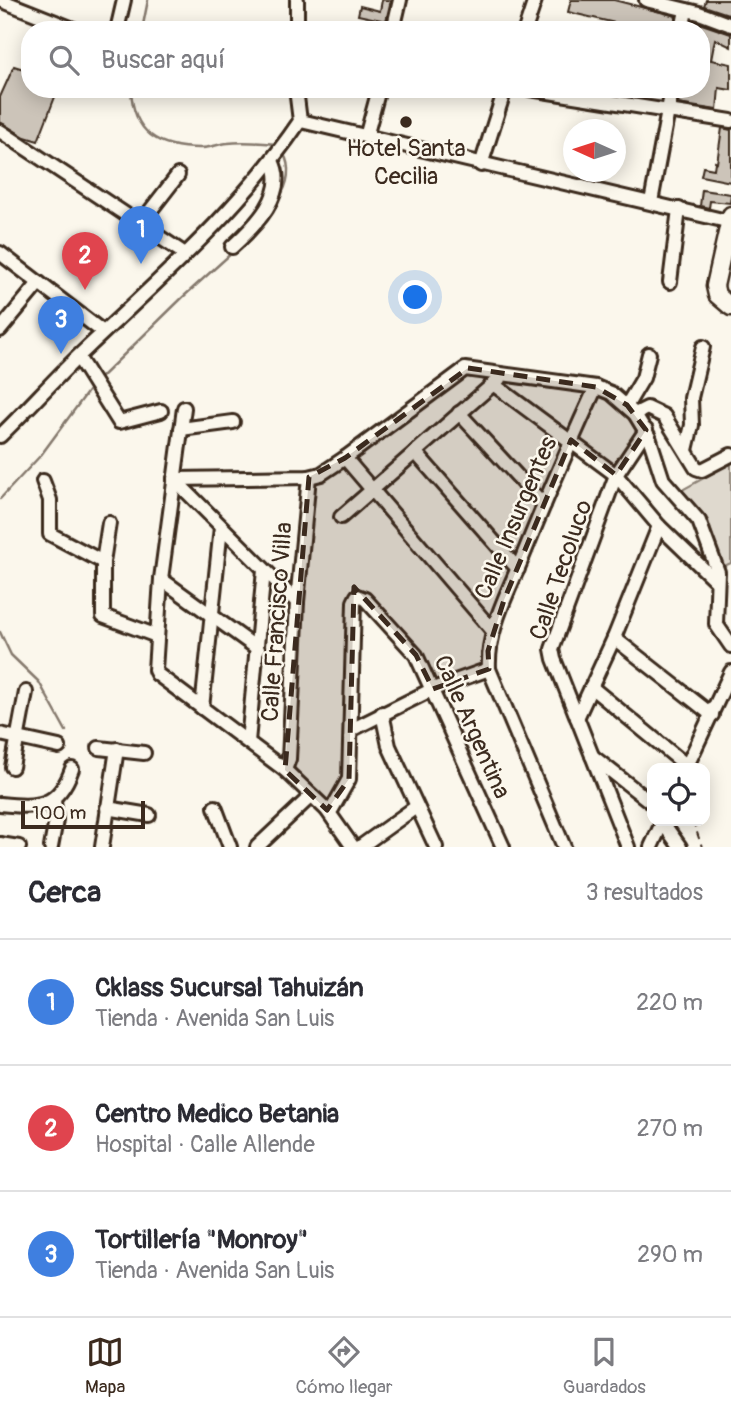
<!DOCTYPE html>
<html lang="es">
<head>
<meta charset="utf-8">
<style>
	body { margin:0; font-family:Pangolin,sans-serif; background:#f2f2f3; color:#2b2b33 }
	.controls { position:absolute; right:21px; bottom:21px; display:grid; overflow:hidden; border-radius:14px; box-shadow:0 4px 18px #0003 }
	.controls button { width:63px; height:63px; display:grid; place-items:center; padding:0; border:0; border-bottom:2px solid #e1e1e2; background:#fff; color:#2b2b33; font:35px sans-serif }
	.compass { position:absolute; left:563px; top:119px; width:63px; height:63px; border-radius:50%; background:#fff; box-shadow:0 4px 18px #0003; rotate:273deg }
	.scale { position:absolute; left:21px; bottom:18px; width:124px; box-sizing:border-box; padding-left:7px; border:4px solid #3b2a1e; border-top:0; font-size:19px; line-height:24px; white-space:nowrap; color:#3b2a1e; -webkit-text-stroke:5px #fbf7ec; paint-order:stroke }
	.you { position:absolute; left:416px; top:298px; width:24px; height:24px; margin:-18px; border:5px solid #fff; border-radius:50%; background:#1a73e8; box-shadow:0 0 0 10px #1a73e833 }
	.badge { display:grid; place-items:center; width:46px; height:46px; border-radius:50%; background:#3b2a1e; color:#fff; font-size:23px; font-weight:700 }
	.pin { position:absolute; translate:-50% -58px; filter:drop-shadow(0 2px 4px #0008) }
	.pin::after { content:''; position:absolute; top:37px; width:24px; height:21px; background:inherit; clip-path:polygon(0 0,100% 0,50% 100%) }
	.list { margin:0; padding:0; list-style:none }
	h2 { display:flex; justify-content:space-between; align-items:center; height:91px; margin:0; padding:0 28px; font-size:30px }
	h2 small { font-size:23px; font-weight:400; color:#7c7c81 }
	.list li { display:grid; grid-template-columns:46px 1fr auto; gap:21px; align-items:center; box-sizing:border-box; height:126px; padding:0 28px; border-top:2px solid #e1e1e2 }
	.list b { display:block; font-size:26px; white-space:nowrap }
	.list p { margin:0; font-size:23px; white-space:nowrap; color:#7c7c81 }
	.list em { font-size:23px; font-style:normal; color:#7c7c81 }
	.icon { flex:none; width:38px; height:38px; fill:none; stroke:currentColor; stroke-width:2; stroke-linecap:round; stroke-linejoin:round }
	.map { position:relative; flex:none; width:731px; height:847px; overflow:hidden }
	.search { position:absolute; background:#fff; box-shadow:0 4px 18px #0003; left:21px; right:21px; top:21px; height:77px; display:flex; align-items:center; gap:18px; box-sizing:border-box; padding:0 24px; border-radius:28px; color:#7c7c81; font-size:26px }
	.sheet { height:469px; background:#fff }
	nav { display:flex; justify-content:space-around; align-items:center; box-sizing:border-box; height:98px; border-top:2px solid #e1e1e2; background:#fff; font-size:19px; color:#7c7c81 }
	nav a { display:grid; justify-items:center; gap:4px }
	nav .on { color:#3b2a1e }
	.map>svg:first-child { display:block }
	.green { fill:#dfd9ce; stroke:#8d8276; stroke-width:2 }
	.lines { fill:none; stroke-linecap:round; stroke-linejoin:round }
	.stream { stroke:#85796d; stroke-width:2.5 }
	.building { fill:#ccc4b9; stroke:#3b2a1e; stroke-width:2 }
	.minor-casing { stroke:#3b2a1e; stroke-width:18 }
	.major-casing { stroke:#3b2a1e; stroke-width:21 }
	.path { stroke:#3b2a1e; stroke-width:2; stroke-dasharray:7 5; stroke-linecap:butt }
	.minor { stroke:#fbf7ec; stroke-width:12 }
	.major { stroke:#fbf7ec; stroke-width:16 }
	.marked { fill:#3b2a1e; fill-opacity:0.2; stroke:#3b2a1e; stroke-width:5; stroke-dasharray:14 9; stroke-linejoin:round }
	.poi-dot { fill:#3b2a1e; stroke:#fbf7ec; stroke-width:2.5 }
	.labels { text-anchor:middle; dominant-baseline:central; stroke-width:5; stroke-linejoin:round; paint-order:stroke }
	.poi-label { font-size:24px; fill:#3b2a1e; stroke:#fbf7ec }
	.street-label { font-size:24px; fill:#3b2a1e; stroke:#fbf7ec }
</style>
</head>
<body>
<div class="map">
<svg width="731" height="847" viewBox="0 0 731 847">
	<rect width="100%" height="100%" fill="#fbf7ec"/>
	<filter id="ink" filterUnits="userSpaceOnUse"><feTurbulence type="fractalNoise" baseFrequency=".0143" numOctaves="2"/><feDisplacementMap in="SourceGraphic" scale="14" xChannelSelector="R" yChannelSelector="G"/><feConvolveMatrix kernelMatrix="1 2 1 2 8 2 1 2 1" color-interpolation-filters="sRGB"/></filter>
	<g filter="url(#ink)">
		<polygon class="green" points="731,463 731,563 722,567 708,520 682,490"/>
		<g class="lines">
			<g class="stream">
				<polyline points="142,30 148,0"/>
				<path d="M131,89C133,133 158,148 200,148C210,148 218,144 228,143C244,141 261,143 277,144"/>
				<path d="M279,198C288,185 292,167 283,153"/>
				<polyline points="99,379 183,297 234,251"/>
				<polyline points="0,499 41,455 92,386"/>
				<polyline points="0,632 11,655 39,682 66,731"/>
			</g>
		</g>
		<g class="building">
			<polygon points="382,0 391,0 386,21 358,15 360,6 380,11"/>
			<polygon points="571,0 614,0 676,16 673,30 645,30 568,12"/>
			<polygon points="706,0 731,0 731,15 704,6"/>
			<polygon points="693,21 731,34 731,47 715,39 711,60 731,64 731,90 719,88 717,110 678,104 681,89 701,89 701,30 691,30"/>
			<polygon points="14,66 30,71 30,89 58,89 38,141 25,137 0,122 0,97"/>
			<polygon points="722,128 731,130 731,182 701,176 703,167 714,169 715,162 717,163"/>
			<polygon points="702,190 731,194 730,203 710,201 709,208 700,206"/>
		</g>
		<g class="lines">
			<g class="minor-casing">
				<g id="minor">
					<polyline points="0,0 76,30"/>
					<polyline points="646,0 699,13 731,25"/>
					<polyline points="117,30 124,0"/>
					<polyline points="297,30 297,0"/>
					<polyline points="393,30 400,0"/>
					<polyline points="525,30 535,0"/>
					<polyline points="682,30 686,10"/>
					<polyline points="530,89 731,121"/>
					<polyline points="301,121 731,222"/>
					<polyline points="0,131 185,254"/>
					<polyline points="366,137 379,89"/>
					<polyline points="481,165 505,89"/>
					<polyline points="651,202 672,89"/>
					<polyline points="140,224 178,175"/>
					<path d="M232,247C254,227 289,193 272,161"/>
					<polyline points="0,253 103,332"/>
					<polyline points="670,282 679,209"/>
					<polyline points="0,330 39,283"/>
					<polyline points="78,357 119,422 161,411"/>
					<polyline points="493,384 616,475 659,526 717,582"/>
					<polyline points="627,405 643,378 649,354"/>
					<polyline points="184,408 161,579 155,670 157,674 285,770 327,810 353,847"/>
					<polyline points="459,413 544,505"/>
					<polyline points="635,414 647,408 664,416 696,468 702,470 731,455"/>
					<polyline points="181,429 233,422"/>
					<path d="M0,436C30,407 57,376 87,348C162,277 242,207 300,121L296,89"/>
					<polyline points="686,450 692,425 691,398 703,347"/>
					<polyline points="416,453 518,569"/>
					<polyline points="345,458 493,631"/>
					<polyline points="174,479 309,477 321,474 345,458 465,369 596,387 611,393 635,414 649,437 663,480 699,521 718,572 716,624 731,646"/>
					<polyline points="174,479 297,602"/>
					<polyline points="43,481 50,500 50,534 103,562"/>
					<polyline points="341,517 499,379"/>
					<polyline points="109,523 103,562 103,616 157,636"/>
					<polyline points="161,579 258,649"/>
					<polyline points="614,638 712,715"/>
					<polyline points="591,687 687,766"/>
					<polyline points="202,708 221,527"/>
					<polyline points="382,713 389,746 436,847"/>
					<polyline points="577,718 614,638 659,526"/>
					<polyline points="351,730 433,689 489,669"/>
					<polyline points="0,734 59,747"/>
					<polyline points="248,742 264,570"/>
					<polyline points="99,748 144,753"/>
					<polyline points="592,756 652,803"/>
					<polyline points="12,767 26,692"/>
					<polyline points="686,768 731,672"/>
					<polyline points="285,770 289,759 297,602 309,477"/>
					<path d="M0,804C38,808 58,808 72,769"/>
					<polyline points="215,807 230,847"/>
					<polyline points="107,808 149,815"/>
					<polyline points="327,810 332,809 349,779 354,602 357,596 365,599 416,655 503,847"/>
					<polyline points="663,823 680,847"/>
					<polyline points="0,844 19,847"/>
					<polyline points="51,847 56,820 54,800"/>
					<polyline points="102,847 117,749"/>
					<polyline points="257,847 311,796"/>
					<polyline points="360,847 416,807"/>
					<path d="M564,847L489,669C487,629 508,593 523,556C546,499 570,443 596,387"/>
					<polyline points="628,847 554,659 552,649 616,475 646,430"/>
					<polyline points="651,847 663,821"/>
				</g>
			</g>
			<g class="major-casing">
				<polyline id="major" points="731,215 715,286 717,295 731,307"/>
			</g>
			<polyline class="path" points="693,821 702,847"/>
			<use href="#minor" class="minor"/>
			<use href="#major" class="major"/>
		</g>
	</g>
	<path class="marked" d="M468,368L596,387L627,405L646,430L616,475L571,440L504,600L488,651L489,669L433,689L416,655L354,587L349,779L327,810L285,770L309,477L345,458Z"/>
	<circle class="poi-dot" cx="406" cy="122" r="7"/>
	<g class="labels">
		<g class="poi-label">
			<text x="406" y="148">Hotel Santa<tspan x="406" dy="28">Cecilia</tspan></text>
		</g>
		<g class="street-label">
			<text transform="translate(516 518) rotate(-67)">Calle Insurgentes</text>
			<text transform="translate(561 570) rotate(-71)">Calle Tecoluco</text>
			<text transform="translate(277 622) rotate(-86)">Calle Francisco Villa</text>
			<text transform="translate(472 727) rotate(66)">Calle Argentina</text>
		</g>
	</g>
</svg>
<div class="controls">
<button><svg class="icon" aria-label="locate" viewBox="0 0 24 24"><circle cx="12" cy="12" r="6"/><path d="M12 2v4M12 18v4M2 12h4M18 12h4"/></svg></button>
</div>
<svg class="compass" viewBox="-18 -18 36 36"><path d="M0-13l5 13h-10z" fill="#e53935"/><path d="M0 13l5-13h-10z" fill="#7c7c81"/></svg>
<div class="scale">100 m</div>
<div class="you"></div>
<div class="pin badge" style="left:141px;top:264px;background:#3f7fe0">1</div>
<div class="pin badge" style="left:85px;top:290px;background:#e0444e">2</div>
<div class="pin badge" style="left:61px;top:354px;background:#3f7fe0">3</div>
<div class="search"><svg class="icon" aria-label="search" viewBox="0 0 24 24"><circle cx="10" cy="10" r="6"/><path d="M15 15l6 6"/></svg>Buscar aquí</div>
</div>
<section class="sheet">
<h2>Cerca<small>3 resultados</small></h2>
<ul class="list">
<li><span class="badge" style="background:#3f7fe0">1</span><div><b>Cklass Sucursal Tahuizán</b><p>Tienda · Avenida San Luis</p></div><em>220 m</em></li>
<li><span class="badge" style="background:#e0444e">2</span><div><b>Centro Medico Betania</b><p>Hospital · Calle Allende</p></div><em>270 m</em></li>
<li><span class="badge" style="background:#3f7fe0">3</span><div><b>Tortillería &quot;Monroy&quot;</b><p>Tienda · Avenida San Luis</p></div><em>290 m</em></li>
</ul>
</section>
<nav>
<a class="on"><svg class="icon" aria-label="map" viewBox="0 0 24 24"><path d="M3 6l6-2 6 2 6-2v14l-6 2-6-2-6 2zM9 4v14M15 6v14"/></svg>Mapa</a>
<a><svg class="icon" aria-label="directions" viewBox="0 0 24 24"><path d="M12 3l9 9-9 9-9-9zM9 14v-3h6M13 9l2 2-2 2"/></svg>Cómo llegar</a>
<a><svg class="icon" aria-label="saved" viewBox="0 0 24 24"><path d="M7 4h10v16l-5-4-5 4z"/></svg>Guardados</a>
</nav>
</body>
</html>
